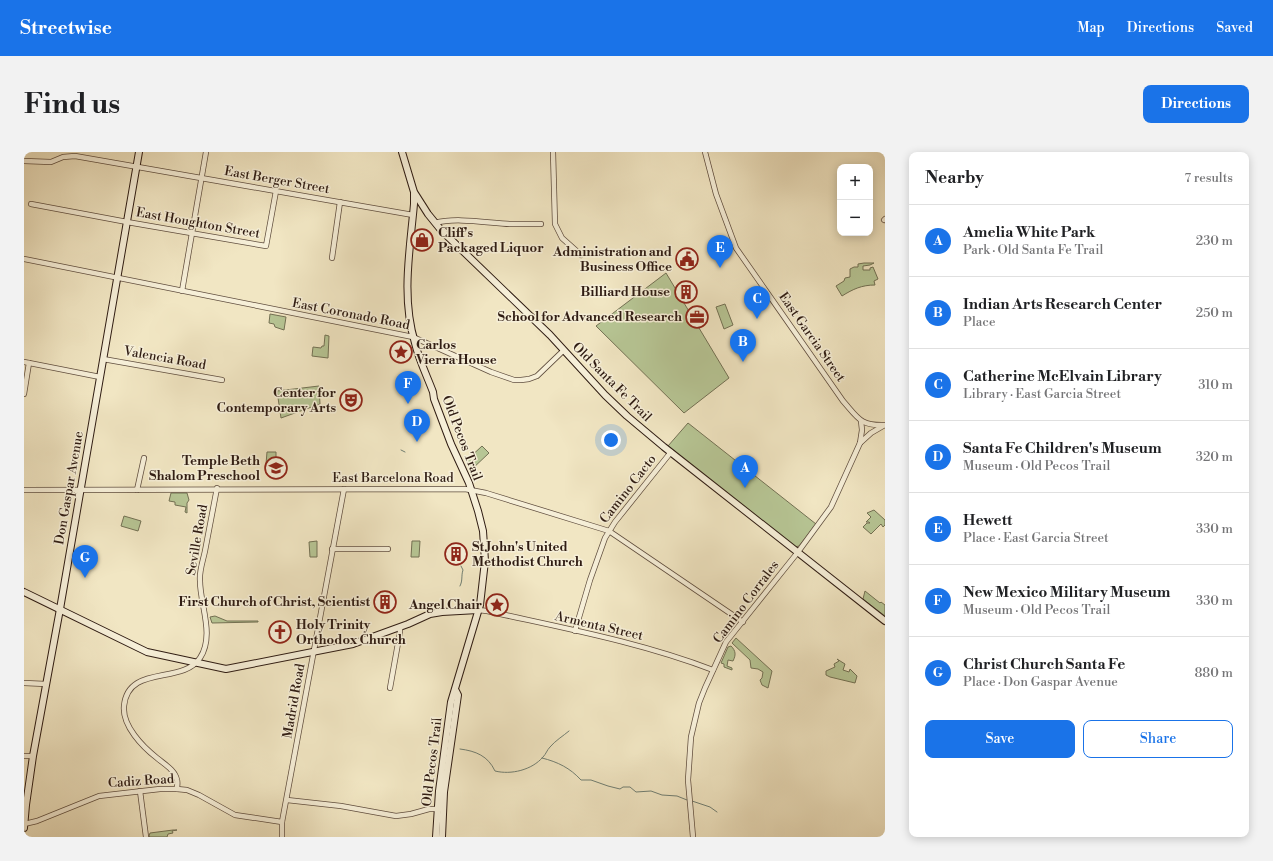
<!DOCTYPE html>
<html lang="en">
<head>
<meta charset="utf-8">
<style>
	body { margin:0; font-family:"Libre Bodoni",serif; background:#f2f2f2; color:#202124 }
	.controls { position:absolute; right:12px; top:12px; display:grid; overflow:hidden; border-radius:8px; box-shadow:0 2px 10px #0003 }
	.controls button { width:36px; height:36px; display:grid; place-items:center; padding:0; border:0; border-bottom:1px solid #e0e0e0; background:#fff; color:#202124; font:20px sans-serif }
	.you { position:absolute; left:587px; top:288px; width:14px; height:14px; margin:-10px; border:3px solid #fff; border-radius:50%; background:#1a73e8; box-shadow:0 0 0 6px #1a73e833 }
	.badge { display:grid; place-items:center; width:26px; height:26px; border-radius:50%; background:#1a73e8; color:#fff; font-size:13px; font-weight:700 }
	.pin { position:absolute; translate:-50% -33px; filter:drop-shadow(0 1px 2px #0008) }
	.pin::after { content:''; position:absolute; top:21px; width:14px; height:12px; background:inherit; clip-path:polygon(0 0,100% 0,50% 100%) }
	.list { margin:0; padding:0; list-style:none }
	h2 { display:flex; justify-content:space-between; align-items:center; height:52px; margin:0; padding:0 16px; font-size:17px }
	h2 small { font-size:13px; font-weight:400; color:#757577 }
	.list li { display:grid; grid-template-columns:26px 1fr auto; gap:12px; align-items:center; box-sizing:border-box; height:72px; padding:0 16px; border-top:1px solid #e0e0e0 }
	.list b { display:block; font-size:15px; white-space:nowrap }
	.list p { margin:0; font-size:13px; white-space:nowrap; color:#757577 }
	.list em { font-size:13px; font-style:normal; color:#757577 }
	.actions { display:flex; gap:8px; padding:12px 16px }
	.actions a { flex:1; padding:9px 0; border:1px solid #1a73e8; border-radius:8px; text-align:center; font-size:14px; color:#1a73e8 }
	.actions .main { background:#1a73e8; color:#fff }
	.map { position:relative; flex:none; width:861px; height:685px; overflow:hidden; border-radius:8px }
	header { display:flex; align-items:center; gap:24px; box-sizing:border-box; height:56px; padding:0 20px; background:#1a73e8; color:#fff }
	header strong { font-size:19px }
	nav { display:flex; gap:22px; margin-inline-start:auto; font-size:14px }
	.intro { display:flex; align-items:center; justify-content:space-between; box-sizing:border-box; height:96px; padding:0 24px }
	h1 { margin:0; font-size:28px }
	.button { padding:10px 18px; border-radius:8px; background:#1a73e8; color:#fff; font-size:14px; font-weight:700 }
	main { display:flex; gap:24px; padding:0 24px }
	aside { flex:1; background:#fff; border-radius:8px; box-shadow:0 2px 10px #0003 }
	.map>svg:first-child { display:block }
	.green { fill:#b7c695; stroke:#737154 }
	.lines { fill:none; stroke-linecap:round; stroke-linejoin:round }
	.stream { stroke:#707e72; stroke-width:1 }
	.street-casing { stroke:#604e3f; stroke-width:6 }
	.secondary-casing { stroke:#2f1c13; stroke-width:8 }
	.street { stroke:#f6efd8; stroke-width:4.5 }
	.secondary { stroke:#f6efd8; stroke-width:6 }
	.labels { text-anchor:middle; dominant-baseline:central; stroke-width:3; stroke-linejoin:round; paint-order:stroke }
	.street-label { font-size:13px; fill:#2f1c13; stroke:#f6efd8 }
	.poi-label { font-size:13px; font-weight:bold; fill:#2f1c13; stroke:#f6efd8; text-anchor:end }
</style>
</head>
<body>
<header>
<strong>Streetwise</strong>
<nav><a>Map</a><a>Directions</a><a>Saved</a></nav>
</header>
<div class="intro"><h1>Find us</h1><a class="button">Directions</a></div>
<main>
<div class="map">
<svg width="861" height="685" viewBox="0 0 861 685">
	<rect width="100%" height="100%" fill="#f1e6c3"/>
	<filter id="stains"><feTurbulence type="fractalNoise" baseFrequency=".005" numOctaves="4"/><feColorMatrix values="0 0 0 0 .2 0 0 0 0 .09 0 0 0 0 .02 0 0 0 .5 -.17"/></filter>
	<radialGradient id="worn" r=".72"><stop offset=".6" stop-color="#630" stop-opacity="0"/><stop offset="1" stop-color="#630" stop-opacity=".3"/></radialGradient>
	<g class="green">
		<path d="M840,111H850L846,113L839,114V118H846V116L849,115L854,127L850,129L851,133C838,133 829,137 818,144L812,134L820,129L821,126L826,125V117L830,115H834V112Z"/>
		<polygon points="642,121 705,226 660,261 572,174"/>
		<polygon points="701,152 709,173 700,177 692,155"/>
		<polygon points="246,162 262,165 260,178 251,175 250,172 245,171"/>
		<polygon points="301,183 305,184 304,206 288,204 289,195 297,196 298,194 300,194"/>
		<polygon points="295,234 296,252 257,266 253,239"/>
		<polygon points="664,271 792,372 775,394 771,395 644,294"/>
		<polygon points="458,294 465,301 447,318 443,308"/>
		<polygon points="243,300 252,300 252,312 242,312"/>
		<polygon points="147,341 163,341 165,348 163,351 163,361 161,360 162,355 151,353 151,350 145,349"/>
		<polygon points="850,358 861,368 861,373 859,375 857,372 847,382 839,375 843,371 846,371 845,370 842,370 847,365 843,361"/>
		<polygon points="100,364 117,369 114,379 97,374"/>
		<polygon points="293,389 293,405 286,405 285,390"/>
		<polygon points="388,389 396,389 395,405 387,405"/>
		<polygon points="841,439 856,451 857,450 861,453 861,464 839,447"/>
		<polygon points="191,464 203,469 234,469 234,470 188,471 186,465"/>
		<polygon points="712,486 748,519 744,536 738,533 736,528 738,526 739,520 734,517 727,516 726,508 708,491"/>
		<path d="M707,494C712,499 712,503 709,509L704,508L703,514L708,516V518L700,515V512L697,511L704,495Z"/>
		<polygon points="813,507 821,512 819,518 825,520 826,517 833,524 831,531 806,525 802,523 802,519 811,515 810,512 815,509"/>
		<polygon points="149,678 153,678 148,679 149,681 144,682 143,685 126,685 125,684 126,681"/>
	</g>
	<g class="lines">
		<g class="stream">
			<polyline points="377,298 381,300"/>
			<path d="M436,434C439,428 437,424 439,418L437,414"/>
			<path d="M436,597C452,599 464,604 471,619C487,623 508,618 519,605C522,602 523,598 526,595C531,589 539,584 545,579"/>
			<path d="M518,606C534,610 546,616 557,628H567L584,634L596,637L599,635H606L612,640L627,639L638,643L653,644L663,648"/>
			<polyline points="668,649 686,655 693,660"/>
		</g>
		<g class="street-casing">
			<g id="street">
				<polyline points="529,0 531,72 538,86 557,103"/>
				<path d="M681,0L692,42L712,96L819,249C834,266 836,274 861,273"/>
				<polyline points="0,9 27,10 39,5 51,4 389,63"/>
				<polyline points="7,52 103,70 242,94 252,39"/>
				<polyline points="860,68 861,67"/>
				<path d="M411,71C432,65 464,71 486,72C496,72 507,72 517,72"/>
				<polyline points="308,106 316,50"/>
				<polyline points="0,107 389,185 467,220 490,228 497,228 505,227 513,224 540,198"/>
				<polyline points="158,139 182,0"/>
				<polyline points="79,207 198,228"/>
				<polyline points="0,210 76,225"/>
				<polyline points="0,242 5,211"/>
				<polyline points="836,291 847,281 859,274"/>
				<polyline points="0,338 441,337 462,341 585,379 719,470"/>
				<polyline points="113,338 120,306"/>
				<polyline points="308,397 364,397"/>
				<path d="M454,458L463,459C539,476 616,490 689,518"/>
				<polyline points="551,479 566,428 581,386 591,370 647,300"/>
				<polyline points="0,531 22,532"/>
				<polyline points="366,536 376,480 376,475"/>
				<polyline points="0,604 9,604"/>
				<path d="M153,637C153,634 154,630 153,628C151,618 140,612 133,606C119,595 98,574 100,554C104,512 158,533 176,506C191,483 176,453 176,429C175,419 179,409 181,399C185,378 189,357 193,336"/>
				<polyline points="116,639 122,685"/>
				<polyline points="263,648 317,654 372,664 387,662 405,657 417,657"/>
				<polyline points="0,672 13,669 75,644 136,637 153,637 163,638 175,643 211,663 258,670"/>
				<polyline points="258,685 258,670 320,337"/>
				<polyline points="669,685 664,628 667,585 675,551 681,536 702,490 774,400 807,355 836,291 838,278 837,269"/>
			</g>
		</g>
		<g class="secondary-casing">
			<g id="secondary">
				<polyline points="378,0 390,40 404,62 417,78 526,183 581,243 603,264 640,295 861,469"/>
				<path d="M390,41V52C386,98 377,145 391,191C395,208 403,224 409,240L410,247L427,292L445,331L454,359L459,379L461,409L456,453L427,550L415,639L412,685"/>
				<polyline points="0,440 123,500 202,517 329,492 384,472 406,462 418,460 454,458"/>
				<polyline points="0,676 2,653 9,604 36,457 115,0"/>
				<polyline points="418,685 420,640 434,543 432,539"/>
			</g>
		</g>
		<use href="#street" class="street"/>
		<use href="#secondary" class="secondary"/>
	</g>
	<defs>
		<g id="shop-ring" transform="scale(1.15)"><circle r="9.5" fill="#f6efd8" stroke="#8f2418" stroke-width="1.5"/><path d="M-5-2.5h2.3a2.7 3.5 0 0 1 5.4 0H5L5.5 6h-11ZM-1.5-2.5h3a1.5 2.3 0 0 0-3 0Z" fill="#8f2418"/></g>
		<g id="civic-ring" transform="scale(1.15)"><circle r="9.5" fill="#f6efd8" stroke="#8f2418" stroke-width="1.5"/><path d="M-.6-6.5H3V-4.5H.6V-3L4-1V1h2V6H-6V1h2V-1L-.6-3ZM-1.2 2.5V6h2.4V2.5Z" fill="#8f2418"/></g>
		<g id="building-ring" transform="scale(1.15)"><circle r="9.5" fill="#f6efd8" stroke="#8f2418" stroke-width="1.5"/><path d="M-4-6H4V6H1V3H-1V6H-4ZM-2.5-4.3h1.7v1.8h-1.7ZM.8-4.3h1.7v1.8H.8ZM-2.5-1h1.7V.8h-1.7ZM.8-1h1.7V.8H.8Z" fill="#8f2418"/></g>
		<g id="office-ring" transform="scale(1.15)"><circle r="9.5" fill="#f6efd8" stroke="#8f2418" stroke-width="1.5"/><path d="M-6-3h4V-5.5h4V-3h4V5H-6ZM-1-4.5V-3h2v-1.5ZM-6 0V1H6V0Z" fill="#8f2418"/></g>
		<g id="sight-ring" transform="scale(1.15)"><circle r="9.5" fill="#f6efd8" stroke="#8f2418" stroke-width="1.5"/><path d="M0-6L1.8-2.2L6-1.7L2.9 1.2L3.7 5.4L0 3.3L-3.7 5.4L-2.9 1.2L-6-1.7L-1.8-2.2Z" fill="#8f2418"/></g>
		<g id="theatre-ring" transform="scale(1.15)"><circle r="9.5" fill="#f6efd8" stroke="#8f2418" stroke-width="1.5"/><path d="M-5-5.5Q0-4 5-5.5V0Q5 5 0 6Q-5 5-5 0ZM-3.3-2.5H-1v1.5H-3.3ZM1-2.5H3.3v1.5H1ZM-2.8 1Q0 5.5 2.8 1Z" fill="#8f2418"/></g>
		<g id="school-ring" transform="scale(1.15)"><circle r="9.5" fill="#f6efd8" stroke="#8f2418" stroke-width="1.5"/><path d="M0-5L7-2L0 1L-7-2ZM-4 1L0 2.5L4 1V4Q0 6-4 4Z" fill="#8f2418"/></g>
		<g id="church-ring" transform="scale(1.15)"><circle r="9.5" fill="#f6efd8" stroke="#8f2418" stroke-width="1.5"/><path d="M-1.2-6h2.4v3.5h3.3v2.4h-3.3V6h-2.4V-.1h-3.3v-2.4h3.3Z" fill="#8f2418"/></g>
	</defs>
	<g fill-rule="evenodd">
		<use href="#shop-ring" x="398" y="88"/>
		<use href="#civic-ring" x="663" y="107"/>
		<use href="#building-ring" x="662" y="140"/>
		<use href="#office-ring" x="673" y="165"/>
		<use href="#sight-ring" x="377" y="200"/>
		<use href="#theatre-ring" x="327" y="248"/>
		<use href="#school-ring" x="252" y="316"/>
		<use href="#building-ring" x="432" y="402"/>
		<use href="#building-ring" x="361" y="450"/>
		<use href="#sight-ring" x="473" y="453"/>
		<use href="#church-ring" x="256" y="480"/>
	</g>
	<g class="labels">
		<g class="street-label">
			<text transform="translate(253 28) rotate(10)">East Berger Street</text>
			<text transform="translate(174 71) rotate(10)">East Houghton Street</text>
			<text transform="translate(327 162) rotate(11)">East Coronado Road</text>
			<text transform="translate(788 185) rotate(55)">East Garcia Street</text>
			<text transform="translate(141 206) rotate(10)">Valencia Road</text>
			<text transform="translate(588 230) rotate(45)">Old Santa Fe Trail</text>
			<text transform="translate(438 286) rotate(69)">Old Pecos Trail</text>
			<text x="369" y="326">East Barcelona Road</text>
			<text transform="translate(45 336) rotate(-80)">Don Gaspar Avenue</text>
			<text transform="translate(604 337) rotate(-52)">Camino Cacto</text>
			<text transform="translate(173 388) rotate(-80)">Seville Road</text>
			<text transform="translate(722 450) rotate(-53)">Camino Corrales</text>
			<text transform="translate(575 474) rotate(13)">Armenta Street</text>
			<text transform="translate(270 549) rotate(-80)">Madrid Road</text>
			<text transform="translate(408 610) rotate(-83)">Old Pecos Trail</text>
			<text transform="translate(117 629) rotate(-4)">Cadiz Road</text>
		</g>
		<g class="poi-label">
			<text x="414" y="81" text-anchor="start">Cliff's<tspan x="414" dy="15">Packaged Liquor</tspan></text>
			<text x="648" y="100">Administration and<tspan x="648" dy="15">Business Office</tspan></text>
			<text x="646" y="140">Billiard House</text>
			<text x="658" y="165">School for Advanced Research</text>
			<text x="392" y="193" text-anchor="start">Carlos<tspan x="392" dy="15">Vierra House</tspan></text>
			<text x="312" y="241">Center for<tspan x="312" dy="15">Contemporary Arts</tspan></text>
			<text x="236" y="309">Temple Beth<tspan x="236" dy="15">Shalom Preschool</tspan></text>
			<text x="448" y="395" text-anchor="start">St John's United<tspan x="448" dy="15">Methodist Church</tspan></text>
			<text x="346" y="450">First Church of Christ, Scientist</text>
			<text x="458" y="453">Angel Chair</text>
			<text x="272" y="473" text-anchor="start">Holy Trinity<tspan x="272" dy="15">Orthodox Church</tspan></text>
		</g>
	</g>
	<rect width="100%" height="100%" filter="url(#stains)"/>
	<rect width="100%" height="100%" fill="url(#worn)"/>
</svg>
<div class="controls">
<button>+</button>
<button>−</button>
</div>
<div class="you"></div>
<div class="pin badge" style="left:721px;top:336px">A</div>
<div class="pin badge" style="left:719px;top:210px">B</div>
<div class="pin badge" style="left:733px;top:167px">C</div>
<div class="pin badge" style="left:393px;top:290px">D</div>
<div class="pin badge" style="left:696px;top:116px">E</div>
<div class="pin badge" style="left:384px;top:252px">F</div>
<div class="pin badge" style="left:61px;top:426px">G</div>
</div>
<aside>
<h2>Nearby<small>7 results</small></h2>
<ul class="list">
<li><span class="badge">A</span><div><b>Amelia White Park</b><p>Park · Old Santa Fe Trail</p></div><em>230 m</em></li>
<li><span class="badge">B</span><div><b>Indian Arts Research Center</b><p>Place</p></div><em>250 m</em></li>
<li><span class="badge">C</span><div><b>Catherine McElvain Library</b><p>Library · East Garcia Street</p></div><em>310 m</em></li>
<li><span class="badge">D</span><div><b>Santa Fe Children's Museum</b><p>Museum · Old Pecos Trail</p></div><em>320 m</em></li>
<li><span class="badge">E</span><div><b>Hewett</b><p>Place · East Garcia Street</p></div><em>330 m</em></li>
<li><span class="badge">F</span><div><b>New Mexico Military Museum</b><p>Museum · Old Pecos Trail</p></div><em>330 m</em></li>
<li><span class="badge">G</span><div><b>Christ Church Santa Fe</b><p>Place · Don Gaspar Avenue</p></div><em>880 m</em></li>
</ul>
<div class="actions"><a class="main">Save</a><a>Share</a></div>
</aside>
</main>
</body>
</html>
